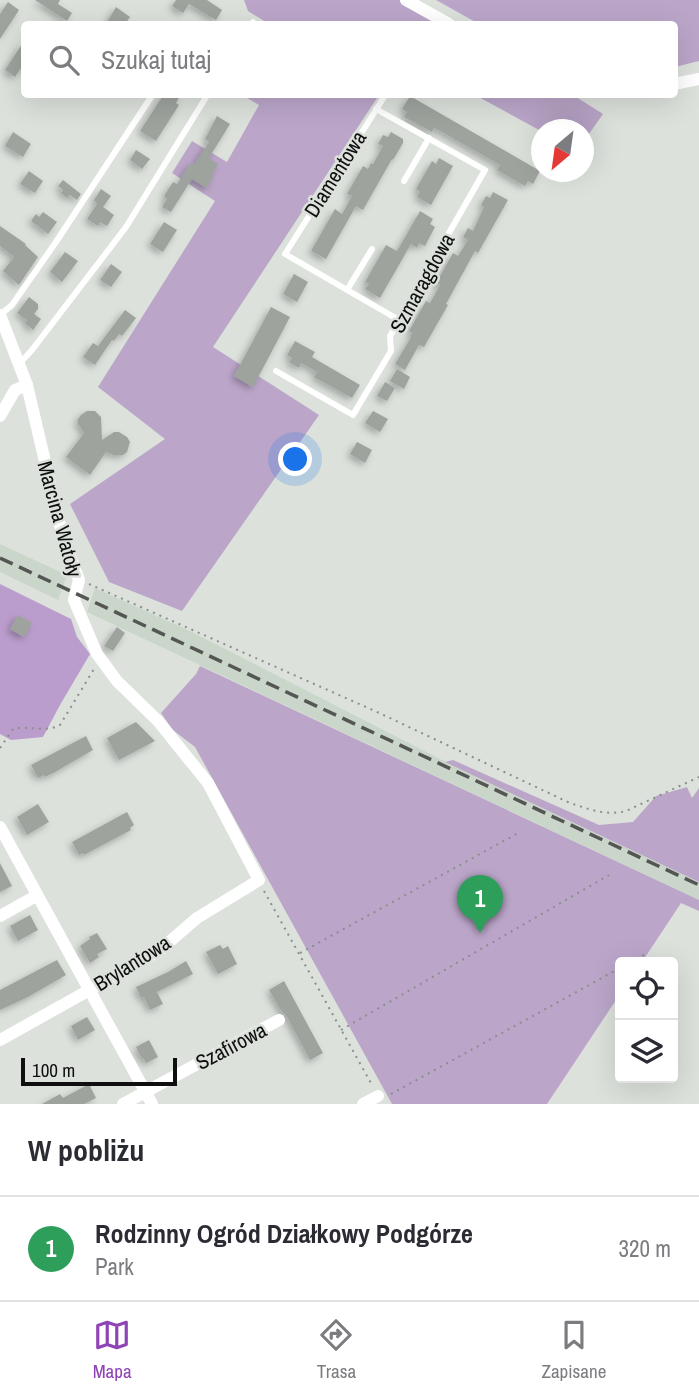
<!DOCTYPE html>
<html lang="pl">
<head>
<meta charset="utf-8">
<style>
	body { margin:0; font-family:"Archivo Narrow",sans-serif; background:#f7f7f7; color:#2b2b33 }
	.controls { position:absolute; right:21px; bottom:21px; display:grid; overflow:hidden; border-radius:7px; box-shadow:0 7px 28px #0002 }
	.controls button { width:63px; height:63px; display:grid; place-items:center; padding:0; border:0; border-bottom:2px solid #e1e1e2; background:#fff; color:#2b2b33; font:35px sans-serif }
	.compass { position:absolute; left:531px; top:119px; width:63px; height:63px; border-radius:50%; background:#fff; box-shadow:0 7px 28px #0002; rotate:209deg }
	.scale { position:absolute; left:21px; bottom:18px; width:156px; box-sizing:border-box; padding-left:7px; border:4px solid #0e0f0e; border-top:0; font-size:19px; line-height:24px; white-space:nowrap; color:#0e0f0e; -webkit-text-stroke:5px #dce1dc; paint-order:stroke }
	.you { position:absolute; left:296px; top:460px; width:24px; height:24px; margin:-18px; border:5px solid #fff; border-radius:50%; background:#1a73e8; box-shadow:0 0 0 10px #1a73e833 }
	.badge { display:grid; place-items:center; width:46px; height:46px; border-radius:50%; background:#8f44b6; color:#fff; font-size:23px; font-weight:700 }
	.pin { position:absolute; translate:-50% -58px; filter:drop-shadow(0 2px 4px #0008) }
	.pin::after { content:''; position:absolute; top:37px; width:24px; height:21px; background:inherit; clip-path:polygon(0 0,100% 0,50% 100%) }
	.list { margin:0; padding:0; list-style:none }
	h2 { display:flex; justify-content:space-between; align-items:center; height:91px; margin:0; padding:0 28px; font-size:30px }
	h2 small { font-size:23px; font-weight:400; color:#7c7c81 }
	.list li { display:grid; grid-template-columns:46px 1fr auto; gap:21px; align-items:center; box-sizing:border-box; height:105px; padding:0 28px; border-top:2px solid #e1e1e2 }
	.list b { display:block; font-size:26px; white-space:nowrap }
	.list p { margin:0; font-size:23px; white-space:nowrap; color:#7c7c81 }
	.list em { font-size:23px; font-style:normal; color:#7c7c81 }
	.icon { flex:none; width:38px; height:38px; fill:none; stroke:currentColor; stroke-width:2; stroke-linecap:round; stroke-linejoin:round }
	.map { position:relative; flex:none; width:699px; height:1104px; overflow:hidden }
	.search { position:absolute; background:#fff; box-shadow:0 7px 28px #0002; left:21px; right:21px; top:21px; height:77px; display:flex; align-items:center; gap:18px; box-sizing:border-box; padding:0 24px; border-radius:7px; color:#7c7c81; font-size:26px }
	.sheet { height:196px; background:#fff }
	nav { display:flex; justify-content:space-around; align-items:center; box-sizing:border-box; height:98px; border-top:2px solid #e1e1e2; background:#fff; font-size:19px; color:#7c7c81 }
	nav a { display:grid; justify-items:center; gap:4px }
	nav .on { color:#8f44b6 }
	.map>svg:first-child { display:block }
	.built { fill:#cbd6cb }
	.green { fill:#bba6c9 }
	.forest { fill:#ba9dcc }
	.building { fill:#9ea39e; filter:url(#shadow) }
	.lines { fill:none; stroke-linecap:round; stroke-linejoin:round }
	.path { stroke:#8b8f8b; stroke-width:2; stroke-dasharray:2 5; stroke-linecap:butt }
	.lane { stroke:#fff; stroke-width:6 }
	.street { stroke:#fff; stroke-width:12 }
	.rail { stroke:#545654; stroke-width:3.5; stroke-dasharray:14 7; stroke-linecap:butt }
	.labels { text-anchor:middle; dominant-baseline:central; stroke-width:5; stroke-linejoin:round; paint-order:stroke }
	.street-label { font-size:21px; fill:#0e0f0e; stroke:#dce1dc }
</style>
</head>
<body>
<div class="map">
<svg width="699" height="1104" viewBox="0 0 699 1104">
	<defs>
		<filter id="shadow"><feDropShadow dx="-3" dy="3" stdDeviation="3.5" flood-color="#0004"/></filter>
	</defs>
	<rect width="100%" height="100%" fill="#dce1dc"/>
	<g class="built">
		<polygon points="0,544 67,575 58,600 0,572"/>
		<polygon points="95,588 190,631 446,762 699,882 699,900 87,612"/>
	</g>
	<g class="green">
		<polygon points="244,0 401,0 437,24 265,24 266,22 248,11"/>
		<polygon points="436,0 699,0 699,61 675,67 674,24 479,24"/>
		<polygon points="242,95 379,95 213,347 319,415 182,611 109,582 70,504 165,439 98,387 215,201 172,173 192,141 227,162 259,105"/>
		<polygon points="475,95 573,95 603,114 584,141 584,130 542,130 541,131"/>
		<polygon points="200,666 699,900 699,911 681,903 642,962 620,962 620,994 547,1104 392,1104 195,747 173,730 161,713 196,674"/>
		<polygon points="453,760 599,825 633,822 656,796 687,787 692,798 699,788 699,882 445,762"/>
	</g>
	<polygon class="forest" points="0,584 71,619 77,637 90,654 60,705 43,737 11,740 0,734"/>
	<g class="building">
		<polygon points="35,0 60,0 58,4 72,13 67,21"/>
		<polygon points="176,0 207,0 222,10 216,20 189,4 183,13 172,6"/>
		<polygon points="8,2 19,10 0,39 0,14"/>
		<polygon points="116,7 130,17 125,24 106,24"/>
		<polygon points="24,41 24,72 20,69 15,77 5,70"/>
		<polygon points="164,94 181,94 176,103 179,105 156,141 140,131"/>
		<polygon points="410,96 540,171 533,184 528,181 525,186 497,170 500,165 440,131 434,128 432,132 404,117 407,112 402,109"/>
		<polygon points="217,116 230,124 209,158 218,164 211,176 213,177 207,188 192,179 171,212 162,207 167,199 164,196 173,182 177,184 191,163 194,165 209,142 205,139"/>
		<polygon points="13,132 31,144 23,157 5,146"/>
		<polygon points="391,132 403,139 403,143 393,160 392,159 363,210 356,206 326,259 311,251 335,209 342,214 352,196 347,194 363,166 368,169 371,163 373,164 383,146 378,144 383,135 388,137"/>
		<polygon points="136,150 150,159 142,169 130,160"/>
		<polygon points="439,158 453,166 431,205 417,197 420,192 416,189 432,161 436,164"/>
		<polygon points="29,171 43,181 35,193 20,184"/>
		<polygon points="63,180 81,194 77,200 70,195 67,198 61,193 63,190 58,186"/>
		<polygon points="101,189 111,196 103,207 114,215 107,226 100,222 98,226 87,219 97,204 94,200"/>
		<polygon points="493,192 508,200 478,253 475,251 446,304 448,305 424,347 419,345 405,370 395,364 410,339 412,333 409,331 426,301 430,303 440,285 436,283 453,253 458,256 468,240 463,237 468,228 473,231 484,207 481,205 486,196 490,198"/>
		<polygon points="420,211 433,219 430,224 435,227 425,246 419,243 417,248 411,244 380,298 365,289 369,284 365,282 386,245 397,251"/>
		<polygon points="43,212 57,222 48,234 31,221 36,214 39,217"/>
		<polygon points="164,222 177,230 163,252 150,244"/>
		<polygon points="0,226 26,244 25,245 38,257 19,285 3,271 14,257 0,246"/>
		<polygon points="65,252 78,261 62,282 50,272"/>
		<polygon points="111,264 122,272 111,287 100,280"/>
		<polygon points="294,274 308,282 297,302 283,294"/>
		<polygon points="29,297 38,304 38,309 34,314 41,319 33,330 25,323 27,320 17,313"/>
		<polygon points="271,307 290,317 253,387 234,376"/>
		<polygon points="125,310 136,318 122,336 119,334 114,341 112,340 95,365 83,357 93,343 98,346"/>
		<polygon points="295,341 315,352 312,357 360,385 352,398 314,377 317,372 301,363 299,368 289,362 292,358 287,355"/>
		<polygon points="397,369 410,377 404,389 390,381"/>
		<polygon points="385,382 395,388 387,401 377,396"/>
		<polygon points="87,411 95,411 101,417 102,440 114,432 119,432 127,437 130,442 127,452 123,455 114,455 106,452 90,475 66,457 84,433 78,424 78,419 81,415"/>
		<polygon points="373,411 388,419 380,432 365,423"/>
		<polygon points="357,442 372,450 365,463 350,454"/>
		<polygon points="18,615 32,623 24,637 10,629"/>
		<polygon points="117,627 125,633 113,651 104,646"/>
		<polygon points="136,722 155,741 119,760 107,738"/>
		<polygon points="86,736 93,750 55,772 45,777 44,775 38,778 31,765"/>
		<polygon points="38,804 49,822 27,835 17,817"/>
		<polygon points="127,812 134,825 130,828 131,830 84,855 83,853 79,855 72,842"/>
		<polygon points="0,863 12,886 0,892"/>
		<polygon points="30,915 38,930 18,941 10,926"/>
		<polygon points="97,933 107,949 97,954 99,957 90,963 80,946 90,939 89,937"/>
		<polygon points="220,945 223,949 228,946 237,964 218,974 206,952"/>
		<polygon points="57,960 66,975 28,997 0,1010 0,990"/>
		<polygon points="186,961 193,974 157,992 163,1004 150,1010 144,997 141,998 136,987 168,972"/>
		<polygon points="284,981 323,1053 310,1060 286,1015 282,1012 269,990"/>
		<polygon points="87,1017 95,1030 78,1040 71,1026"/>
		<polygon points="149,1040 158,1057 146,1063 143,1058 142,1059 136,1047"/>
		<polygon points="89,1084 96,1098 84,1104 42,1104 60,1094 63,1098"/>
	</g>
	<g class="lines">
		<g class="path">
			<path d="M89,584L375,711L570,803C589,809 605,816 626,811L699,777"/>
			<path d="M0,748L13,729C28,725 45,733 60,725L94,669"/>
			<polyline points="264,891 372,1085"/>
			<polyline points="300,953 520,832"/>
			<polyline points="630,962 644,955"/>
			<polyline points="341,1030 609,875"/>
			<polyline points="391,1094 620,968"/>
		</g>
		<g class="lane">
			<polyline points="251,24 253,22"/>
			<polyline points="386,94 285,254 399,320"/>
			<polyline points="404,181 429,138"/>
			<polyline points="347,290 372,249"/>
			<polyline points="0,315 12,305 56,242 153,94"/>
			<polyline points="20,363 32,350 126,227 208,94"/>
			<polyline points="276,371 353,415 391,351 390,336 485,170 376,109"/>
		</g>
		<g class="street">
			<polyline points="406,0 449,24"/>
			<polyline points="674,84 699,79"/>
			<polyline points="0,315 27,385 63,538 79,580 74,600 97,654 117,681 158,721 208,783 259,880 197,918 161,949 145,959 0,1040"/>
			<polyline points="0,416 15,390 27,385"/>
			<polyline points="0,827 152,1104"/>
			<polyline points="0,916 36,896"/>
			<polyline points="123,1104 279,1020"/>
			<polyline points="363,1104 378,1096"/>
		</g>
		<polyline class="rail" points="0,558 699,885"/>
	</g>
	<g class="labels">
		<g class="street-label">
			<text transform="translate(335 174) rotate(-58)">Diamentowa</text>
			<text transform="translate(422 283) rotate(-61)">Szmaragdowa</text>
			<text transform="translate(60 519) rotate(75)">Marcina Watoły</text>
			<text transform="translate(132 963) rotate(-32)">Brylantowa</text>
			<text transform="translate(231 1046) rotate(-28)">Szafirowa</text>
		</g>
	</g>
</svg>
<div class="controls">
<button><svg class="icon" aria-label="locate" viewBox="0 0 24 24"><circle cx="12" cy="12" r="6"/><path d="M12 2v4M12 18v4M2 12h4M18 12h4"/></svg></button>
<button><svg class="icon" aria-label="layers" viewBox="0 0 24 24"><path d="M12 4l9 5-9 5-9-5zM3 14l9 5 9-5"/></svg></button>
</div>
<svg class="compass" viewBox="-18 -18 36 36"><path d="M0-13l5 13h-10z" fill="#e53935"/><path d="M0 13l5-13h-10z" fill="#7c7c81"/></svg>
<div class="scale">100 m</div>
<div class="you"></div>
<div class="pin badge" style="left:480px;top:933px;background:#2e9e5b">1</div>
<div class="search"><svg class="icon" aria-label="search" viewBox="0 0 24 24"><circle cx="10" cy="10" r="6"/><path d="M15 15l6 6"/></svg>Szukaj tutaj</div>
</div>
<section class="sheet">
<h2>W pobliżu<small></small></h2>
<ul class="list">
<li><span class="badge" style="background:#2e9e5b">1</span><div><b>Rodzinny Ogród Działkowy Podgórze</b><p>Park</p></div><em>320 m</em></li>
</ul>
</section>
<nav>
<a class="on"><svg class="icon" aria-label="map" viewBox="0 0 24 24"><path d="M3 6l6-2 6 2 6-2v14l-6 2-6-2-6 2zM9 4v14M15 6v14"/></svg>Mapa</a>
<a><svg class="icon" aria-label="directions" viewBox="0 0 24 24"><path d="M12 3l9 9-9 9-9-9zM9 14v-3h6M13 9l2 2-2 2"/></svg>Trasa</a>
<a><svg class="icon" aria-label="saved" viewBox="0 0 24 24"><path d="M7 4h10v16l-5-4-5 4z"/></svg>Zapisane</a>
</nav>
</body>
</html>
